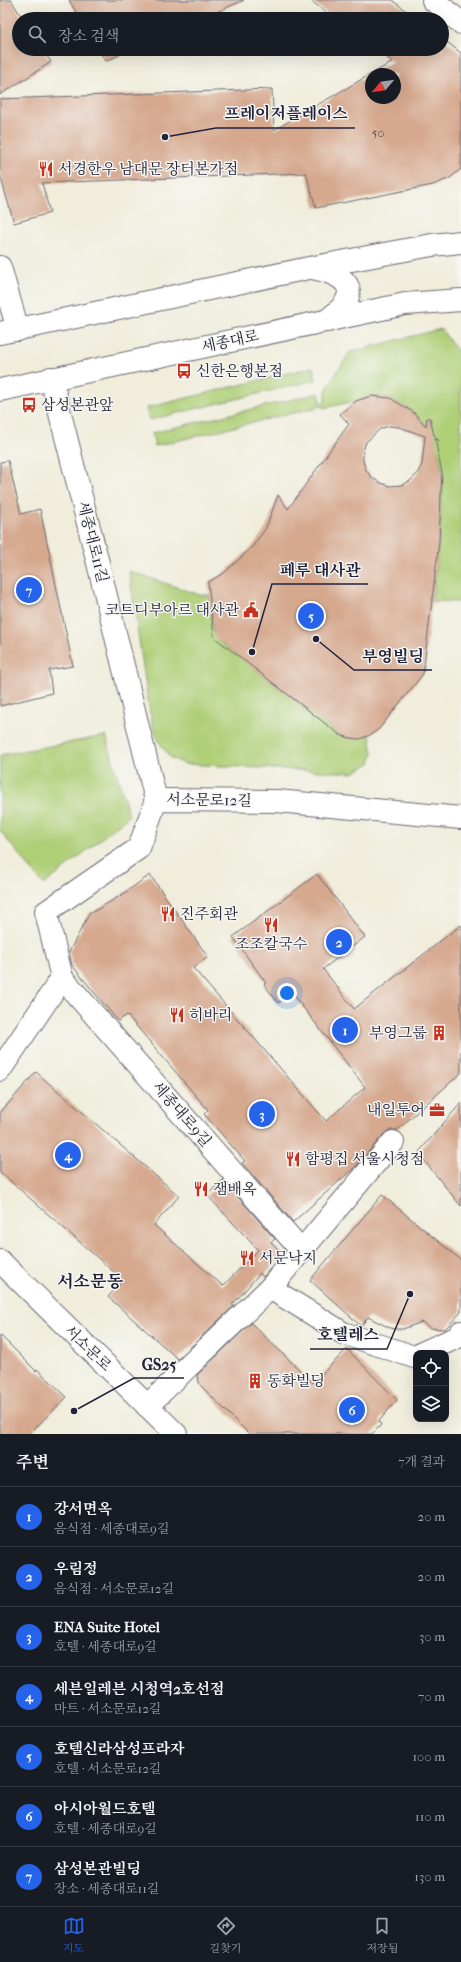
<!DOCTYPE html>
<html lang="ko">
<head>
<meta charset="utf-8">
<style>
	body { margin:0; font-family:"IM FELL French Canon","Noto Serif KR",serif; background:#20242c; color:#f1f3f6 }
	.controls { position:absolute; right:12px; bottom:12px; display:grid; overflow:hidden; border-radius:8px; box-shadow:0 4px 16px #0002 }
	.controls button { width:36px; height:36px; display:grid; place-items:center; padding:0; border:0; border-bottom:1px solid #363941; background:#171b24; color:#f1f3f6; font:20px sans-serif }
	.compass { position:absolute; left:365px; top:68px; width:36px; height:36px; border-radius:50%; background:#171b24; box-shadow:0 4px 16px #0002; rotate:241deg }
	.you { position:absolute; left:287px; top:993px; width:14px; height:14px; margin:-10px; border:3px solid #fff; border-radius:50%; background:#1a73e8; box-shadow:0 0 0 6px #1a73e833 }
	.badge { display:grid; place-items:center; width:26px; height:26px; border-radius:50%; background:#2563eb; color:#fff; font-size:13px; font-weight:700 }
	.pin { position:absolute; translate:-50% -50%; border:2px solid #fff; box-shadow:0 1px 4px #0006 }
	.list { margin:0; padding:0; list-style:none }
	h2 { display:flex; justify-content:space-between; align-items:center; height:52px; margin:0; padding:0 16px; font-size:17px }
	h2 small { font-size:13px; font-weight:400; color:#9ea1a6 }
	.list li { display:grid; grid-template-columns:26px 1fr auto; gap:12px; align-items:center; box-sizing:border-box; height:60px; padding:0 16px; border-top:1px solid #363941 }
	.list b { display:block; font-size:15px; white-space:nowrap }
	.list p { margin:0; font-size:13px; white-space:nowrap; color:#9ea1a6 }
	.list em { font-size:13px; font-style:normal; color:#9ea1a6 }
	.icon { flex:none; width:22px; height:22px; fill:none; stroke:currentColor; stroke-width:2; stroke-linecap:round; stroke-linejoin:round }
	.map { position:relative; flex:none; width:461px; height:1434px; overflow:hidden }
	.search { position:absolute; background:#171b24; box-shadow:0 4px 16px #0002; left:12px; right:12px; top:12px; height:44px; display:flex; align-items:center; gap:10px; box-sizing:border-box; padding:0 14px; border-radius:22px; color:#9ea1a6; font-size:15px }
	.sheet { height:472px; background:#171b24 }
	nav { display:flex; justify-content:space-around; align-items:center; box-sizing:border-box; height:56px; border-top:1px solid #363941; background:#171b24; font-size:11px; color:#9ea1a6 }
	nav a { display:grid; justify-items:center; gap:2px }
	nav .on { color:#2563eb }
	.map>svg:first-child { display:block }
	.green { fill:#afcf77; stroke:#687859 }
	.building { fill:#d6a98f; fill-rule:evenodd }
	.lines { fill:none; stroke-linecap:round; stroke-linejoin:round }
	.street-casing { stroke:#6a6973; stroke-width:24 }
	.secondary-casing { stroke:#6a6973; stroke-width:24 }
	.primary-casing { stroke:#6a6973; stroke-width:24 }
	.street { stroke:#fff; stroke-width:22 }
	.secondary { stroke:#fff; stroke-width:22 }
	.primary { stroke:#fff; stroke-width:22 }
	.labels { text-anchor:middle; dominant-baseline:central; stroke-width:3; stroke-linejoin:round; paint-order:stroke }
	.number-label { font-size:13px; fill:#4f4450 }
	.poi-label { font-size:15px; fill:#22223b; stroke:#f6f6f2; text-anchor:start }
	.street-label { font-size:15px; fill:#22223b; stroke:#f6f6f2 }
	.quarter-label { font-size:17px; font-weight:bold; fill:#22223b; stroke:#f6f6f2 }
	.leader { fill:none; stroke:#22223b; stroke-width:1.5 }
	.callout-dot { fill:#22223b; stroke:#f6f6f2; stroke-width:1.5 }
	.callout-label { font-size:16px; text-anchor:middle; font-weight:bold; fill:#22223b; stroke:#f6f6f2; stroke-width:3; stroke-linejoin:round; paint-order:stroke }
</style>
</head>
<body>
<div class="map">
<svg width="461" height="1434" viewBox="0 0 461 1434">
	<rect width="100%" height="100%" fill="#f6f6f2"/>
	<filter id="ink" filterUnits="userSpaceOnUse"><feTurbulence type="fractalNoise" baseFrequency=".025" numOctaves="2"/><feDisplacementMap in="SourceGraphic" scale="8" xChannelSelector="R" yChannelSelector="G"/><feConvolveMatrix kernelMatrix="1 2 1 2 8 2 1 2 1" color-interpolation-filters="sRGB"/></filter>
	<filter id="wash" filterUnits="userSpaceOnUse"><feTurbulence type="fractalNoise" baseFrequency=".012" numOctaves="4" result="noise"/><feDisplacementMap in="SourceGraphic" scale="16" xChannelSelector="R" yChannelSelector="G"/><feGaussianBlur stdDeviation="0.9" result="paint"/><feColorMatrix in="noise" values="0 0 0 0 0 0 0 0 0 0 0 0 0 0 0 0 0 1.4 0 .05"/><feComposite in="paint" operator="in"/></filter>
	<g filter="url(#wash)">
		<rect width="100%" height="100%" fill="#f0eddb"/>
		<g class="green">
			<polygon points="441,329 461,356 461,602 432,601 439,542 443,473 437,450 426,426 413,412 390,398 371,396 356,401 323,408 327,388 350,352"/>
			<polygon points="313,367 316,380 149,420 146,408"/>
			<polygon points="319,393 322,406 155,446 152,433"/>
			<path d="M129,571L200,595H209L213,632L219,641L340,735C351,739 359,739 370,735L373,754L370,763L353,773L185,764L171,758L161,745L155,733L149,708Z"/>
			<polygon points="106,736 129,816 44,885 0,831 0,755"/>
		</g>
		<g id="blocks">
			<g class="building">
				<polygon points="0,0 11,0 23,19 19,19 19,49 42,49 51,62 0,95"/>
				<polygon points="69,0 244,0 201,19 80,19"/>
				<polygon points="310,0 392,0 417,19 334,19"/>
				<polygon points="442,38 461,53 461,169 450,178 433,185 316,208 306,173 42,183 50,213 14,223 0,175 0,99 272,89 274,130 371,74 371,98 395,98 395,74 371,74 393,62 375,49 442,49"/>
				<polygon points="98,49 133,49 106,61"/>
				<path d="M371,396L390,398L413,412L426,426L427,418H430L434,435L439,441L435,439L442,473L439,542L423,674L379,729L370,735L360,739L350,738L340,735L214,637L208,582L224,573L252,547L266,528L278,495L288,509L349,424L340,414L356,401ZM389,426L399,427L425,436L422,464L417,474L410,481L401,485L390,486L381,483L372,478L366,470L363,461V451L366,442L380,429Z"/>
				<polygon points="8,461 21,514 40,509 73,666 49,670 52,693 0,706 0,462"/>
				<polygon points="317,874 365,937 323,969 354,1009 461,925 461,1073 397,1130 389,1130 384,1134 356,1166 293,1222 242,1163 245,1161 204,1114 208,1110 127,1015 118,1021 93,991 72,965 69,952 90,912 93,912 120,896 150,875 208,957 193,968 326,1121 365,1087 292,993 278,1003 264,984 266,983 233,937"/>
				<polygon points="36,1072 179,1196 154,1225 223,1286 258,1250 207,1195 223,1180 275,1239 271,1242 283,1254 263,1277 260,1273 232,1305 234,1306 178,1359 108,1297 123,1280 0,1172 0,1113"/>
				<polygon points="461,1103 461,1206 418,1153"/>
				<polygon points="382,1195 461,1260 461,1312 445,1329 430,1328 422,1322 403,1329 394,1329 388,1327 368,1317 361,1326 310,1280"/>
				<polygon points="251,1323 313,1383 347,1349 397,1400 379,1421 381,1425 372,1434 249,1434 200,1385 197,1375"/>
				<polygon points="0,1335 36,1371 37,1369 67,1397 29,1434 0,1434"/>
			</g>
		</g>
	</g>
	<g filter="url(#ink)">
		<use href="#blocks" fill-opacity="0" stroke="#6a6973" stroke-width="1"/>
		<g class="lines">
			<g class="street-casing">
				<g id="street">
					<polyline points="0,267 18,330"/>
					<polyline points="51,378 96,555 156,800"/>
					<polyline points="62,978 302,1251"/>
					<polyline points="0,1070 62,978 46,912 139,848 156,800 277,801 461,818"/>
					<polyline points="270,1288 393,1142"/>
					<polyline points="422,1353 458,1337 461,1332"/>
					<polyline points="147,1406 270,1288 343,1333 414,1357 416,1356"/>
				</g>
			</g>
			<g class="secondary-casing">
				<polyline id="secondary" points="433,0 461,23"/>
			</g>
			<g class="primary-casing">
				<g id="primary">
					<path d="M312,268C328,271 360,280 345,303C341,310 333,315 327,321"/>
					<polyline points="0,333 309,268 432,245 461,242"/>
					<polyline points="0,390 405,304 461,300"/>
					<polyline points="0,1261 176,1434"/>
				</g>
			</g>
			<use href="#street" class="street"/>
			<use href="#secondary" class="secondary"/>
			<use href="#primary" class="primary"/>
		</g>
	</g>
	<defs>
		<g id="restaurant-bare" transform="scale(1.2)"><path d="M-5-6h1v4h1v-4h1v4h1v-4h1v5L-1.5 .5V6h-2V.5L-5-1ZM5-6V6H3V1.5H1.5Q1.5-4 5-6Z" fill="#c8321e" stroke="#f6f6f2" stroke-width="2.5" paint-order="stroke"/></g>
		<g id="bus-bare" transform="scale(1.2)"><path d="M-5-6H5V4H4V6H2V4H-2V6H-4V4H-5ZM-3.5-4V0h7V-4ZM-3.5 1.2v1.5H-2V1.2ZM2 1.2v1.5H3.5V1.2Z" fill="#c8321e" stroke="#f6f6f2" stroke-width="2.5" paint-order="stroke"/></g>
		<g id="civic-bare" transform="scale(1.2)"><path d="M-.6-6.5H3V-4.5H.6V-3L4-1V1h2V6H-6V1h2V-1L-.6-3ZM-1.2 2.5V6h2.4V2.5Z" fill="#c8321e" stroke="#f6f6f2" stroke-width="2.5" paint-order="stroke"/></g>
		<g id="building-bare" transform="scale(1.2)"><path d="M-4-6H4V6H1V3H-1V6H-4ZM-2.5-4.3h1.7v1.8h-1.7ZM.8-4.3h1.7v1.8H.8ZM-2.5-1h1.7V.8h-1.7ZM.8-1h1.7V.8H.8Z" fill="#c8321e" stroke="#f6f6f2" stroke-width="2.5" paint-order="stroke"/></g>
		<g id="office-bare" transform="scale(1.2)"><path d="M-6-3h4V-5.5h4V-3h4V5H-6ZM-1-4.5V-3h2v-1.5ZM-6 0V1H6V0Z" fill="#c8321e" stroke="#f6f6f2" stroke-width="2.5" paint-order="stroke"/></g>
	</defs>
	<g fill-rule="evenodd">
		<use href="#restaurant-bare" x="46" y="169"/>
		<use href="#bus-bare" x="184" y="371"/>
		<use href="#bus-bare" x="29" y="405"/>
		<use href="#civic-bare" x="251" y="610"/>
		<use href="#restaurant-bare" x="168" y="914"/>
		<use href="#restaurant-bare" x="271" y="925"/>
		<use href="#restaurant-bare" x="177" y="1015"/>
		<use href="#building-bare" x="439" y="1033"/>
		<use href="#office-bare" x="437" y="1110"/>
		<use href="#restaurant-bare" x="293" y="1159"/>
		<use href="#restaurant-bare" x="201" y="1189"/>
		<use href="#restaurant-bare" x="247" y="1258"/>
		<use href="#building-bare" x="255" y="1381"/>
	</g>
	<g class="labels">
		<g class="number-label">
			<text x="378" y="132">50</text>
		</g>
		<g class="poi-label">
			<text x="58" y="169">서경한우 남대문 장터본가점</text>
			<text x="196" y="371">신한은행본점</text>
			<text x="41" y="405">삼성본관앞</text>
			<text x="239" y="610" text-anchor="end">코트디부아르 대사관</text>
			<text x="180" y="914">진주회관</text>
			<text x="271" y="944" text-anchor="middle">조조칼국수</text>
			<text x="189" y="1015">히바리</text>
			<text x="427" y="1033" text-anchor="end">부영그룹</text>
			<text x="425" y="1110" text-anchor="end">내일투어</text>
			<text x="305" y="1159">함평집 서울시청점</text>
			<text x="213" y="1189">잼배옥</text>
			<text x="259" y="1258">서문낙지</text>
			<text x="267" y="1381">동화빌딩</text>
		</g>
		<g class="street-label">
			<text transform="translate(230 341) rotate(-12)">세종대로</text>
			<text transform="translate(93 542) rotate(76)">세종대로11길</text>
			<text transform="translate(209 800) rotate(1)">서소문로12길</text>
			<text transform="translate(182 1114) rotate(49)">세종대로9길</text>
			<text transform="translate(88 1348) rotate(44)">서소문로</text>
		</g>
		<g class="quarter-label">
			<text x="90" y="1281">서소문동</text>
		</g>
	</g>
	<path class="leader" d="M165 137L216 128H355M252 652L272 584H368M316 639L354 670H432M410 1294L387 1349H310M74 1411L134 1378H184"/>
	<g class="callout-dot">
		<circle cx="165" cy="137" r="4"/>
		<circle cx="252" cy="652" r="4"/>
		<circle cx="316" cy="639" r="4"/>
		<circle cx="410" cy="1294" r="4"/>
		<circle cx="74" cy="1411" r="4"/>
	</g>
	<g class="callout-label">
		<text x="286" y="119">프레이저플레이스</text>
		<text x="320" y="576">페루 대사관</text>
		<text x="393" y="662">부영빌딩</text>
		<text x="348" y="1340">호텔레스</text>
		<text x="159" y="1370">GS25</text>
	</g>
</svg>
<div class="controls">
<button><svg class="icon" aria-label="locate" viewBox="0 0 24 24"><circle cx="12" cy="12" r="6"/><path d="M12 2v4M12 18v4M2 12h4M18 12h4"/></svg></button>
<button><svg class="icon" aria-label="layers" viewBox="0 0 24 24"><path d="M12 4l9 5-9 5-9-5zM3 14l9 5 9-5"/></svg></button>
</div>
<svg class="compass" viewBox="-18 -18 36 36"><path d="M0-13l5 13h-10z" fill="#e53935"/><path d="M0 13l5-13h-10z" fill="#9ea1a6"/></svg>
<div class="you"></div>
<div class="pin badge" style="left:345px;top:1030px">1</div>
<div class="pin badge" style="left:339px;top:942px">2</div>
<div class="pin badge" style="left:262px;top:1114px">3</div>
<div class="pin badge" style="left:68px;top:1155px">4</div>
<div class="pin badge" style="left:311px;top:616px">5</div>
<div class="pin badge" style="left:352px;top:1410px">6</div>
<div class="pin badge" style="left:29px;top:590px">7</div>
<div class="search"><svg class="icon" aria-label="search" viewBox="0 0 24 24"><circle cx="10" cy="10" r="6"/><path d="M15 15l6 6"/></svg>장소 검색</div>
</div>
<section class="sheet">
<h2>주변<small>7개 결과</small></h2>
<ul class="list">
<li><span class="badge">1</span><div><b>강서면옥</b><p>음식점 · 세종대로9길</p></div><em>20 m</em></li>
<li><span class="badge">2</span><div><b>우림정</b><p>음식점 · 서소문로12길</p></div><em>20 m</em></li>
<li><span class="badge">3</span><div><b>ENA Suite Hotel</b><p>호텔 · 세종대로9길</p></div><em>30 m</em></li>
<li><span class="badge">4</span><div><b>세븐일레븐 시청역2호선점</b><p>마트 · 서소문로12길</p></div><em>70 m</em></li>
<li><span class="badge">5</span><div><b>호텔신라삼성프라자</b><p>호텔 · 서소문로12길</p></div><em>100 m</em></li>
<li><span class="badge">6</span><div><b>아시아월드호텔</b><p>호텔 · 세종대로9길</p></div><em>110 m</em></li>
<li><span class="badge">7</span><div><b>삼성본관빌딩</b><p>장소 · 세종대로11길</p></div><em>130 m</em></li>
</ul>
</section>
<nav>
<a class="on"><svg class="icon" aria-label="map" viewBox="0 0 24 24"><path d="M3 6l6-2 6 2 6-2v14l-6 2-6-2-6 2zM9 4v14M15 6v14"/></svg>지도</a>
<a><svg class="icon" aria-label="directions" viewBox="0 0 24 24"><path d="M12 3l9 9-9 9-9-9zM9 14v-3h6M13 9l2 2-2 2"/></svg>길찾기</a>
<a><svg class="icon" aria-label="saved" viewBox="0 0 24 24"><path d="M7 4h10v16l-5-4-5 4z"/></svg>저장됨</a>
</nav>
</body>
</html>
